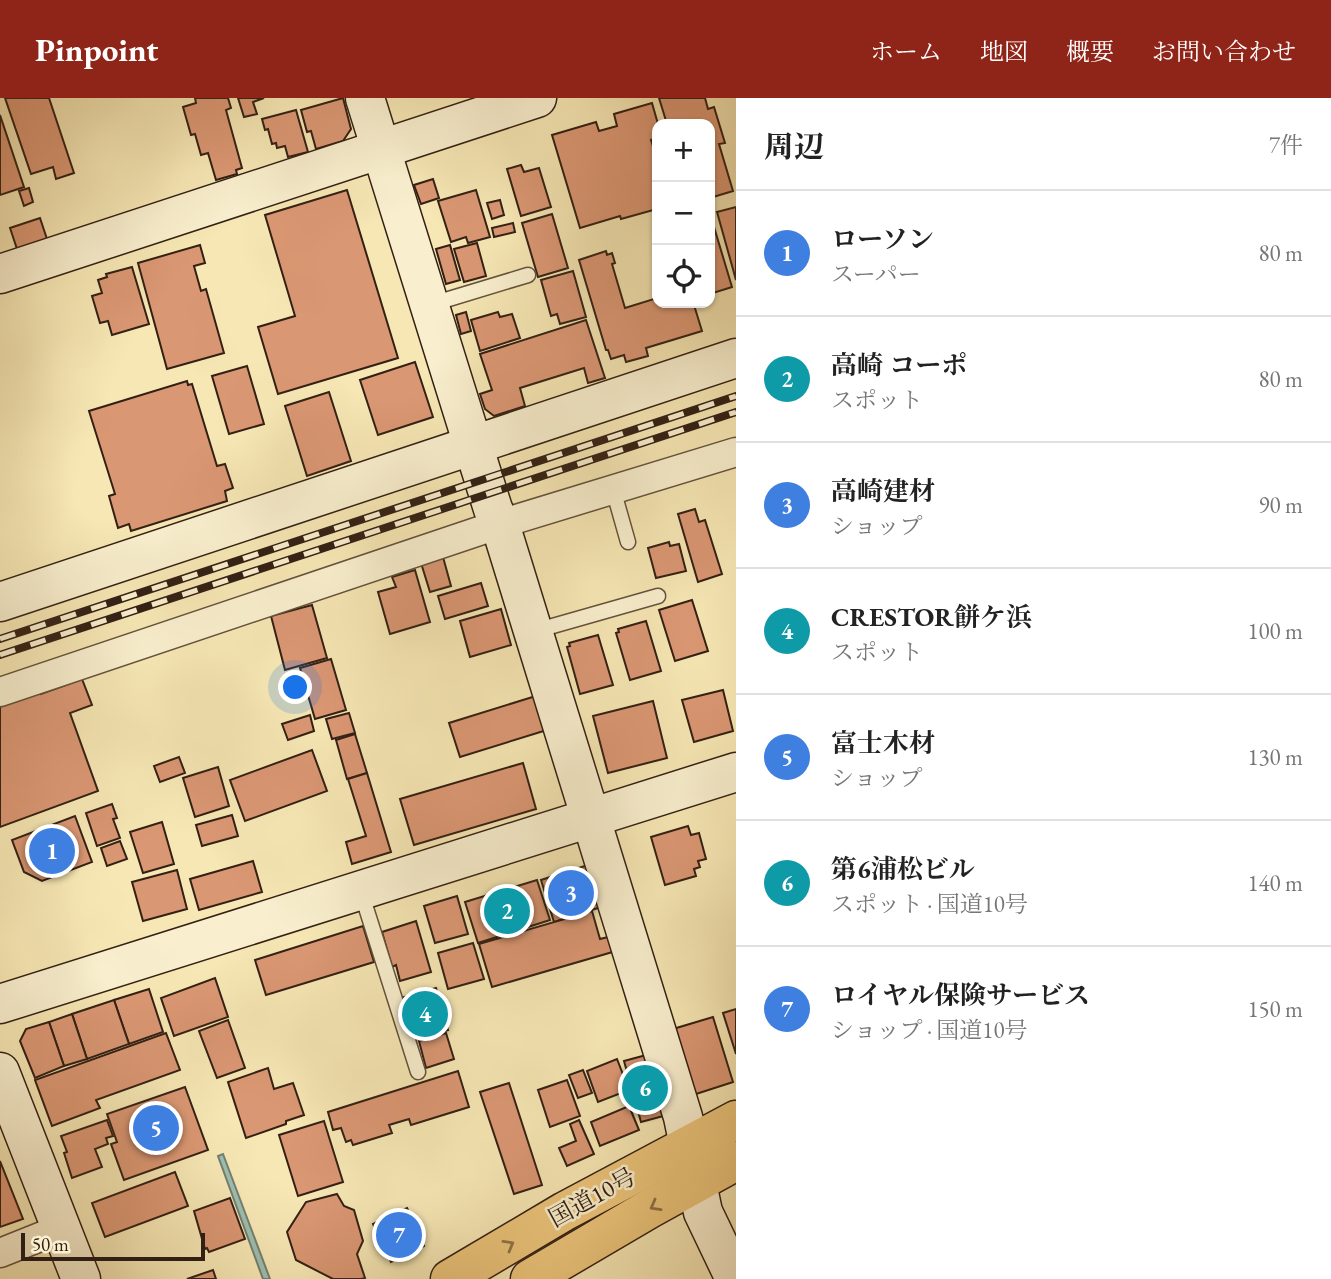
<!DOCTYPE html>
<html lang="ja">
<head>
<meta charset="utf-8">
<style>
	body { margin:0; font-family:"EB Garamond","Noto Serif JP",serif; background:#f2f2f2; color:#222 }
	.controls { position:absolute; right:21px; top:21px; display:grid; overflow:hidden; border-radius:14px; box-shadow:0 2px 5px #0004 }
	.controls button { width:63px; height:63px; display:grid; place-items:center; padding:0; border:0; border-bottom:2px solid #e0e0e0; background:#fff; color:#222; font:35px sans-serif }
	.scale { position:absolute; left:21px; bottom:18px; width:184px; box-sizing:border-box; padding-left:7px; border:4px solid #332014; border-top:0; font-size:19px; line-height:24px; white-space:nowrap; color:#332014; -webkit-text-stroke:5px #f9efce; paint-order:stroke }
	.you { position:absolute; left:296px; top:590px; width:24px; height:24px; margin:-18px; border:5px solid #fff; border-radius:50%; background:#1a73e8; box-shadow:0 0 0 10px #1a73e833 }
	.badge { display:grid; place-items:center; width:46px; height:46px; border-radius:50%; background:#8f2418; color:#fff; font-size:23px; font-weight:700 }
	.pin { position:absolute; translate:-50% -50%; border:4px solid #fff; box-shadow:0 2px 7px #0006 }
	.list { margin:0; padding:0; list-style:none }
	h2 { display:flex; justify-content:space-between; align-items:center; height:91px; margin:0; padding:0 28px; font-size:30px }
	h2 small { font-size:23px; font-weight:400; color:#767676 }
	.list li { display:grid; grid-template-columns:46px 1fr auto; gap:21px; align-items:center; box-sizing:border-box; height:126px; padding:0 28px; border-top:2px solid #e0e0e0 }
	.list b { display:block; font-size:26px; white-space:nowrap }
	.list p { margin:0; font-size:23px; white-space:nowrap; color:#767676 }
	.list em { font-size:23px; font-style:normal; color:#767676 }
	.icon { flex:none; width:38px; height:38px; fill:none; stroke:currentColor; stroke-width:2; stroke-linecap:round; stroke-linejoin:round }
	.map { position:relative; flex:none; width:736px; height:1181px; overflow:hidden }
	header { display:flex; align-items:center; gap:42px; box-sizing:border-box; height:98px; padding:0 35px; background:#8f2418; color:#fff }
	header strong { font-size:33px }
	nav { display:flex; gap:38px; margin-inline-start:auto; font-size:24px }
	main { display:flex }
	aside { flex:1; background:#fff }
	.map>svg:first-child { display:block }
	.water { fill:#9dbfb0; stroke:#737f72; stroke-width:2 }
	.building { fill:#da9773; stroke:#332014; stroke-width:2 }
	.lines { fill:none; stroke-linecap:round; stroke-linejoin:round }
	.lane-casing { stroke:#64523c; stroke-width:17 }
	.street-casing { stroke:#64523c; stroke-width:31 }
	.secondary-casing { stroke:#332014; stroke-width:41 }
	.highway-casing { stroke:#332014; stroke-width:41 }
	.lane { stroke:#f9efce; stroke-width:14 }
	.street { stroke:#f9efce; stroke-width:28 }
	.secondary { stroke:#f9efce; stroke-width:38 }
	.highway { stroke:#ebc47a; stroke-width:38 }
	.rail-casing { stroke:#332014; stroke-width:8 }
	.rail { stroke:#f9efce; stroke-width:5; stroke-dasharray:16; stroke-linecap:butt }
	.oneway { stroke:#8f7247 }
	.labels { text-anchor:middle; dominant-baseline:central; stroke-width:5; stroke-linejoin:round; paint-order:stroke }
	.street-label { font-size:24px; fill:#332014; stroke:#f9efce }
</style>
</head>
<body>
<header>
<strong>Pinpoint</strong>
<nav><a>ホーム</a><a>地図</a><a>概要</a><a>お問い合わせ</a></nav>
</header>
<main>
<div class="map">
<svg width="736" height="1181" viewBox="0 0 736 1181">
	<rect width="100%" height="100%" fill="#f6e7b4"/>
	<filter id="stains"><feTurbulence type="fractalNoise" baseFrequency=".00286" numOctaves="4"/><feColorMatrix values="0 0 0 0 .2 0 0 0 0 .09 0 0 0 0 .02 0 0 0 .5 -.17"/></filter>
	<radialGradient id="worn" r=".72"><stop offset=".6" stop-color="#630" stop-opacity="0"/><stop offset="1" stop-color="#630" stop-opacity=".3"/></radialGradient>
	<polygon class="water" points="223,1056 270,1181 263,1181 218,1058"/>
	<g class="building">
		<polygon points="5,0 49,0 74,75 56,81 53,69 31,76"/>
		<polygon points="195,0 228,0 231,10 226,12 242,70 236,72 237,76 216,82 208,55 201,57 195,36 191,37 183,9 196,5"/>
		<polygon points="238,0 264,0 253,4 257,16 244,19"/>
		<polygon points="343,0 351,31 343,43 316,51 311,33 307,34 301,12"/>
		<polygon points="659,0 705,0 708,11 714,9 725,45 719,46 733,93 710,100 710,26 667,26"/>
		<polygon points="652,5 658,26 657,39 651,42 654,51 657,50 657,111 621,121 620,118 580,130 552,37 596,24 599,33 617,28 614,16"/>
		<polygon points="296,12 308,54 288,59 285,48 277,50 276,45 272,46 268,31 265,32 262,21"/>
		<polygon points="0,17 24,89 0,97"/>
		<polygon points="521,67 524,74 539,70 551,109 521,118 507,71"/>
		<polygon points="433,81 439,100 421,106 414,87"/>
		<polygon points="29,90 33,104 24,108 19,93"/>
		<polygon points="347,92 398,260 278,296 258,229 295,218 265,117"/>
		<polygon points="476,92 490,139 468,145 466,139 451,144 438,103"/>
		<polygon points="500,102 504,117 492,121 487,105"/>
		<polygon points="736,109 736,182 717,114"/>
		<polygon points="552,116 568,170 538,179 522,125"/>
		<polygon points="711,119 732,189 710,196 710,120"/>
		<polygon points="40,120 48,144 18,154 10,130"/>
		<polygon points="513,125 515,134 494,139 492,130"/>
		<polygon points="477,145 486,178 464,184 454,151"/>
		<polygon points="200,147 205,165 194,168 201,193 206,191 224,255 167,271 138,165"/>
		<polygon points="450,147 460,182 446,186 436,151"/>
		<polygon points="606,153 607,157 612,155 615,165 612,166 625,210 657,200 657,205 690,205 691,208 694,207 702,233 646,250 648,258 626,264 624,257 611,261 608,252 606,252 579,162"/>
		<polygon points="132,169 149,226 112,237 108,223 100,225 92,198 102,195 98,182 107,179 106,176"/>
		<polygon points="573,173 586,219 560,226 557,216 551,218 541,182"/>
		<polygon points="466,214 471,233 461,236 456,217"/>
		<polygon points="498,214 500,219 512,216 520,240 480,253 471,222"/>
		<polygon points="586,222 605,280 588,285 584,270 520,290 525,308 494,318 485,311 480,296 492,292 480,256"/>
		<polygon points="415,264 433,319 378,337 360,282"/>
		<polygon points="247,268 264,326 229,336 212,278"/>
		<polygon points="187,283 188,287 192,286 217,368 225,366 233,390 225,393 227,403 131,433 129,426 118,430 109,398 115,396 89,313"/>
		<polygon points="329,294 351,363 307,378 285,308"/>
		<polygon points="695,411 699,424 705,422 722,476 698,484 678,416"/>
		<polygon points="669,444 670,448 679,446 686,473 656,480 648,450"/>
		<polygon points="443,459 451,488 430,494 421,465"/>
		<polygon points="415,472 430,524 390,536 378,494 396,489 392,479"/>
		<polygon points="481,485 488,508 445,521 438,498"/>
		<polygon points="692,502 708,553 675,563 659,512"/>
		<polygon points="312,507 327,560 285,572 271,518"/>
		<polygon points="501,511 511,547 470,559 460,523"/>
		<polygon points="646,523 661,573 630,582 616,535 619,534 618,531"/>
		<polygon points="598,537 613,587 580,596 567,549 570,548 569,545"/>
		<polygon points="331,561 346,612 315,621 300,570"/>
		<polygon points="82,581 92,607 70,615 98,693 0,729 0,605 40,593 41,596"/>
		<polygon points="723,592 733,633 694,644 682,602"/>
		<polygon points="539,597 550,631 460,659 449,625"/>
		<polygon points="653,603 667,660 608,675 593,618"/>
		<polygon points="349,615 355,635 332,641 326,621"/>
		<polygon points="310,617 314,633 288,642 282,626"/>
		<polygon points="355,636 367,675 347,681 336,642"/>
		<polygon points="312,652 327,693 245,723 230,682"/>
		<polygon points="179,659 185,675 160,684 154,668"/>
		<polygon points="523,665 536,711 414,747 400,701"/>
		<polygon points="218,669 229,708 195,719 183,680"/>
		<polygon points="367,675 391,754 352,766 346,744 366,738 348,681"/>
		<polygon points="112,706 117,720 113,721 120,740 97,748 86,715"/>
		<polygon points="232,717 238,738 202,748 196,727"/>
		<polygon points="75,718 92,764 42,783 24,774 12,742"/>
		<polygon points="162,724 174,766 143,775 130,734"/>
		<polygon points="688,728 691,737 699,735 706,761 698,763 700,769 694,771 696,778 665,787 651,739"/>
		<polygon points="120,743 127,761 107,768 101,750"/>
		<polygon points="253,763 262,794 199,812 190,781"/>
		<polygon points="588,767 601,809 554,824 541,782"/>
		<polygon points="177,772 187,811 143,823 132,784"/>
		<polygon points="537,782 550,822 478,845 465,804"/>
		<polygon points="457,798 468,836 435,845 424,808"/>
		<polygon points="592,813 600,841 612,838 616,853 492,889 479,846"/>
		<polygon points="416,823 431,874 400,883 396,867 392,869 382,834"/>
		<polygon points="363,828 374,864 266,897 255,862"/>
		<polygon points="473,845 484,881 448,891 438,855"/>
		<polygon points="215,880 228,919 174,938 161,900"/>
		<polygon points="436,890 448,932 414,942 401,900"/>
		<polygon points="149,891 163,934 129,946 114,902"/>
		<polygon points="114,902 129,946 87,961 72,916"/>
		<polygon points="736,911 736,956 723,915"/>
		<polygon points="72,916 87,961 64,968 49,924"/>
		<polygon points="713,919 733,984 693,997 673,931"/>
		<polygon points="228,922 245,970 217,980 199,933"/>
		<polygon points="49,924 64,968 35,980 20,943 26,931"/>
		<polygon points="166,935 180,972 96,1002 100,1010 52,1028 35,982"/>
		<polygon points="446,935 454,961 426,970 419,943"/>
		<polygon points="650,956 667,1017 641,1024 624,963"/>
		<polygon points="617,961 629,992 598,1004 587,973"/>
		<polygon points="268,970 274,991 293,985 304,1017 286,1023 286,1026 246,1040 228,984"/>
		<polygon points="583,972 592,995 578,1000 569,977"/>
		<polygon points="458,973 469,1009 411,1027 409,1021 389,1027 392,1035 353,1047 351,1042 346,1044 341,1030 333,1032 328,1014"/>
		<polygon points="567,982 580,1018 550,1029 538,992"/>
		<polygon points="509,985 542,1087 514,1096 480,994"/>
		<polygon points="185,989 208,1052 124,1082 111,1046 117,1044 107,1016"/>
		<polygon points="629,1008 639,1032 600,1048 591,1024"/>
		<polygon points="107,1022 113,1038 106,1040 108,1046 95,1051 102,1069 72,1080 64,1055 67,1054 61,1038"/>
		<polygon points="579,1022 594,1056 567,1068 559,1050 576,1043 570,1026"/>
		<polygon points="324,1023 343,1084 298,1098 279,1037"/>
		<polygon points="0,1063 23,1121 0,1129"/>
		<polygon points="175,1074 188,1108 105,1139 92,1105"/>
		<polygon points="337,1096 344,1108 354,1112 363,1143 357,1156 365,1180 361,1181 333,1181 296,1162 287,1134 306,1104"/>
		<polygon points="230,1100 245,1141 209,1154 207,1150 205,1151 194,1113"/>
		<polygon points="407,1110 424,1148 391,1164 373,1126"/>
		<polygon points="213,1172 216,1181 187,1181"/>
	</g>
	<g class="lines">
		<g class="lane-casing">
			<g id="lane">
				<polyline points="429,207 528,177"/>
				<polyline points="613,391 628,444"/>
				<polyline points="535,533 658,498"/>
				<polyline points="361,794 418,974"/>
			</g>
		</g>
		<g class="street-casing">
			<g id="street">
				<polyline points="0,594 500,426 736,354"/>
				<polyline points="0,1155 60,1131"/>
			</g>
		</g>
		<g class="secondary-casing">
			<g id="secondary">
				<polyline points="365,0 493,411 500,426 683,1019 703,1114 735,1181"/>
				<polyline points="0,176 537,0"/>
				<polyline points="0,504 736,260"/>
				<polyline points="0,906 736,674"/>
				<polyline points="0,974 81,1181"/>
			</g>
		</g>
		<g class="highway-casing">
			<g id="highway">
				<polyline points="450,1181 565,1113 736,1022"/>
				<polyline points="530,1181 649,1111 736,1063"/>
			</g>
		</g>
		<use href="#lane" class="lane"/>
		<use href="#street" class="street"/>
		<use href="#secondary" class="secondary"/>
		<use href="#highway" class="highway"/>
		<g class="rail-casing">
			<g id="rail">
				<polyline points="0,541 736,298"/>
				<polyline points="0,557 736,314"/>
			</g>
		</g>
		<use href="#rail" class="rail"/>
	</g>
	<defs><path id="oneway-chevron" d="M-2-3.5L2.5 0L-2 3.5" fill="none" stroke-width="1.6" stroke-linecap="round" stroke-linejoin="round" transform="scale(1.75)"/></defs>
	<g class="oneway">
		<use href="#oneway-chevron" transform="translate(655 1108) rotate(151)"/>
		<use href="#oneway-chevron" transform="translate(509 1147) rotate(-30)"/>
	</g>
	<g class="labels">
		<g class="street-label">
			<text transform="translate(592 1099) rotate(-29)">国道10号</text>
		</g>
	</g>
	<rect width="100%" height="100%" filter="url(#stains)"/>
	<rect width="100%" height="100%" fill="url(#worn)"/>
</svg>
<div class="controls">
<button>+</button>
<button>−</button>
<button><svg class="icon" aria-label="locate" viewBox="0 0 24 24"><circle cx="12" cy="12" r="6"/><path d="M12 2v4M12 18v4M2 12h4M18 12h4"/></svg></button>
</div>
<div class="scale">50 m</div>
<div class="you"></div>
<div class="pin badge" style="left:52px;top:753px;background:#3f7fe0">1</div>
<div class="pin badge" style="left:507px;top:813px;background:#0f9aa8">2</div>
<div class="pin badge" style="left:571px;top:795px;background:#3f7fe0">3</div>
<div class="pin badge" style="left:425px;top:916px;background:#0f9aa8">4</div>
<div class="pin badge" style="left:156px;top:1030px;background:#3f7fe0">5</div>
<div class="pin badge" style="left:645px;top:990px;background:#0f9aa8">6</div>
<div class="pin badge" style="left:399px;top:1137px;background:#3f7fe0">7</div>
</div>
<aside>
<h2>周辺<small>7件</small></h2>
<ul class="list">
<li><span class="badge" style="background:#3f7fe0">1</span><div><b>ローソン</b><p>スーパー</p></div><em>80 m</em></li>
<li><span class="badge" style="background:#0f9aa8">2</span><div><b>高崎 コーポ</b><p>スポット</p></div><em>80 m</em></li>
<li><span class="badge" style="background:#3f7fe0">3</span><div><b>高崎建材</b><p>ショップ</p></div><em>90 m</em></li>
<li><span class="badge" style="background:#0f9aa8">4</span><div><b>CRESTOR餅ケ浜</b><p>スポット</p></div><em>100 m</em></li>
<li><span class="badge" style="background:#3f7fe0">5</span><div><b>富士木材</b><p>ショップ</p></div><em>130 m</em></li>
<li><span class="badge" style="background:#0f9aa8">6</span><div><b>第6浦松ビル</b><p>スポット · 国道10号</p></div><em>140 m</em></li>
<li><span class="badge" style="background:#3f7fe0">7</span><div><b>ロイヤル保険サービス</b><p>ショップ · 国道10号</p></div><em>150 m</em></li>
</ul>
</aside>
</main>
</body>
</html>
